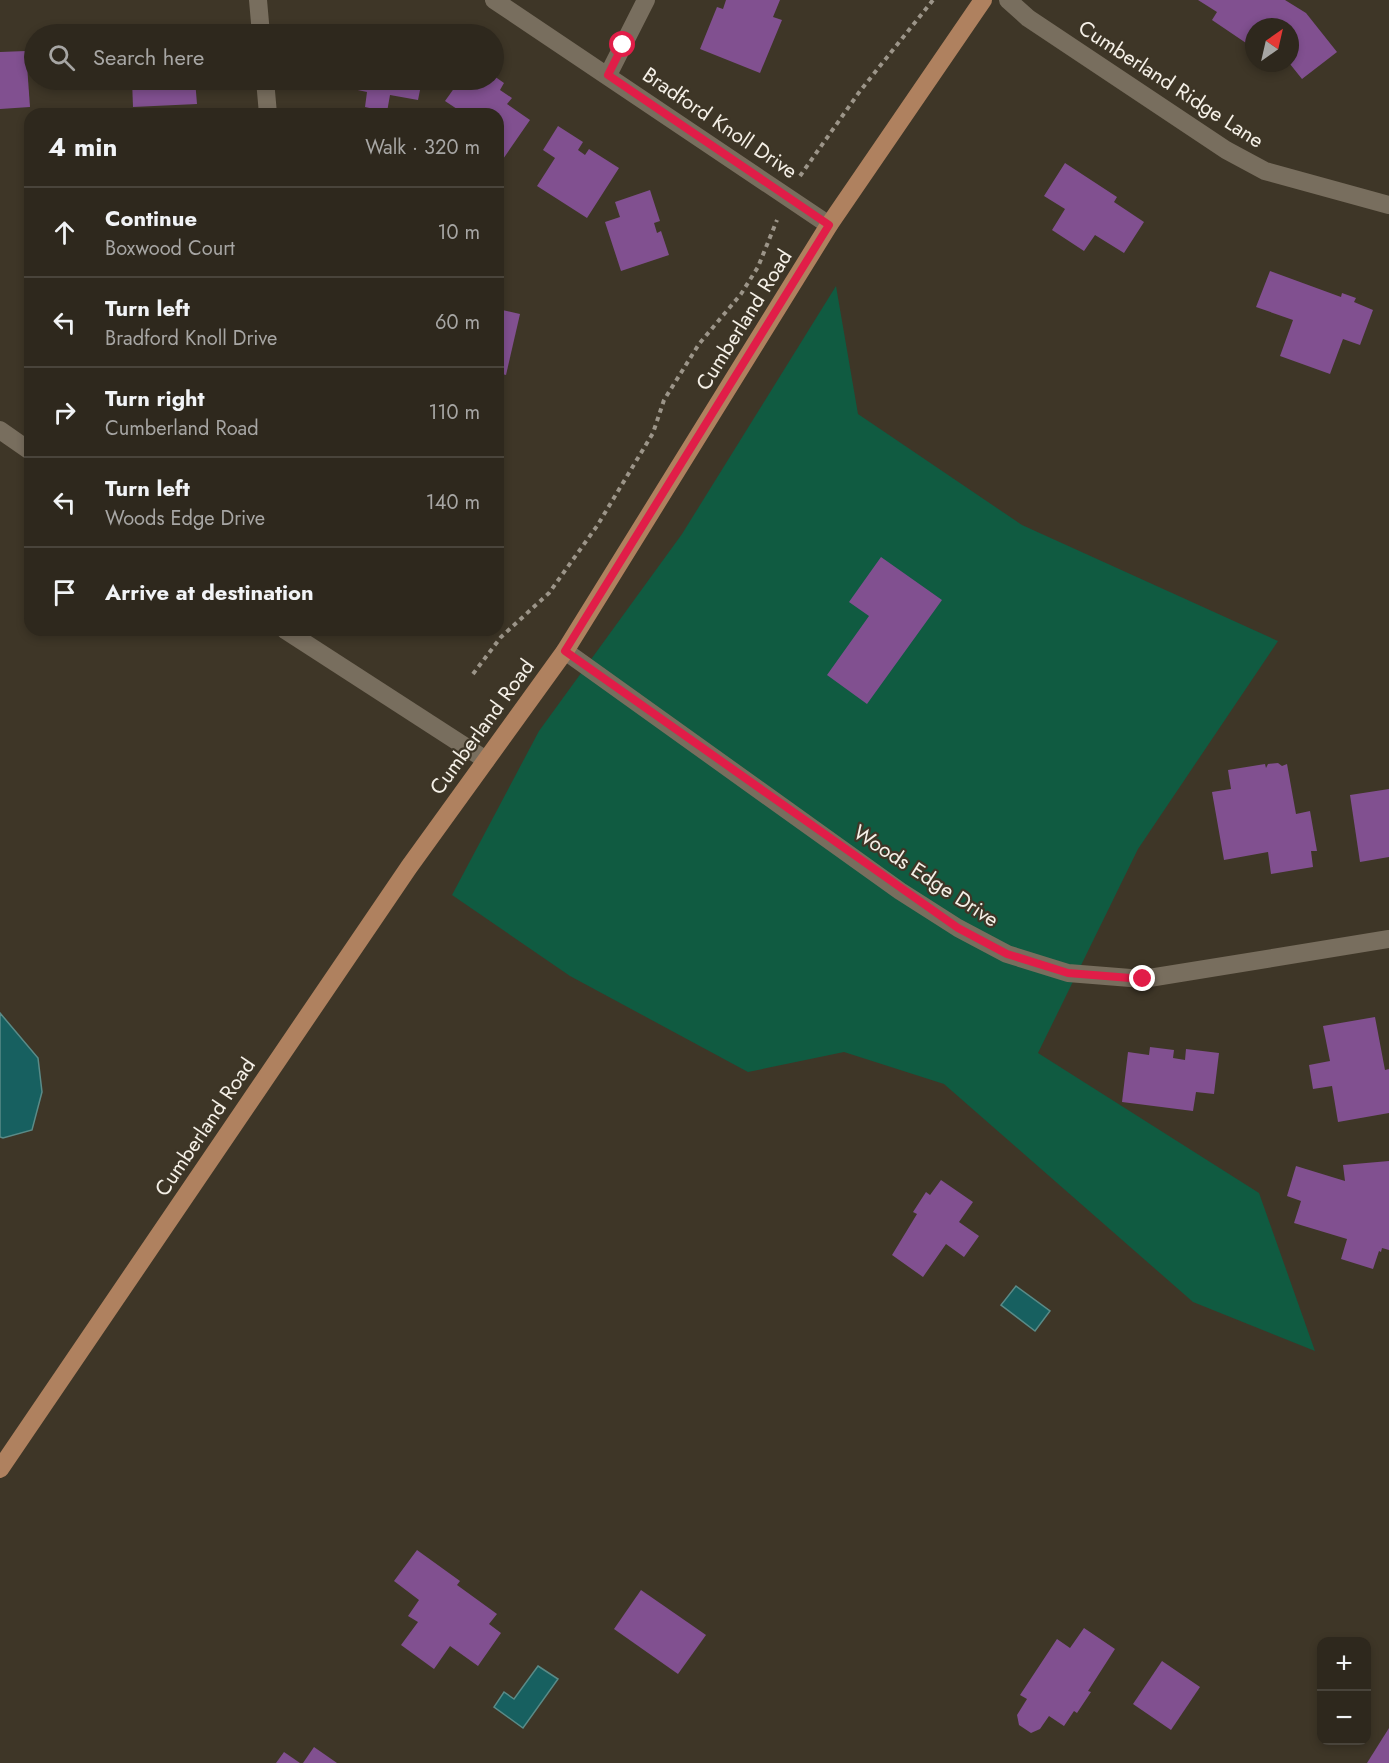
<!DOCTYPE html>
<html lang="en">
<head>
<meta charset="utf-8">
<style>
	body { margin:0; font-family:Jost,sans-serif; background:#363026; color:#f1f3f6 }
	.controls { position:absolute; right:18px; bottom:18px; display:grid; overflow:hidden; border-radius:12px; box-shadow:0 3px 9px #0003 }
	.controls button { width:54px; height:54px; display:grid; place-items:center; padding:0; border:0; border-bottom:2px solid #49443b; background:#2e281d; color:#f1f3f6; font:30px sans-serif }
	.compass { position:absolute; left:1245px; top:18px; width:54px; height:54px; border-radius:50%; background:#2e281d; box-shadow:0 3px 9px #0003; rotate:34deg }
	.stop { position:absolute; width:18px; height:18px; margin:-14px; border:4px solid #e11d48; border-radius:50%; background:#fff }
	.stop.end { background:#e11d48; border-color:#fff; box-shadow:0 2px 6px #0008 }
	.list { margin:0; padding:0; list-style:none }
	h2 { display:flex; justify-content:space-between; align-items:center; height:78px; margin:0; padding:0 24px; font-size:26px }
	h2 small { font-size:20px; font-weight:400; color:#a7a6a4 }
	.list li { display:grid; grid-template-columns:39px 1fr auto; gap:18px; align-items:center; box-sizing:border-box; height:90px; padding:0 24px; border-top:2px solid #49443b }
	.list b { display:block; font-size:22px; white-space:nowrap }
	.list p { margin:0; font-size:20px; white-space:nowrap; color:#a7a6a4 }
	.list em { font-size:20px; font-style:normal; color:#a7a6a4 }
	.icon { flex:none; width:33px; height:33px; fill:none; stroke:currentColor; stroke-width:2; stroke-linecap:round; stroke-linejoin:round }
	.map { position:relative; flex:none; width:1389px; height:1763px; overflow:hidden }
	.search { position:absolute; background:#2e281d; box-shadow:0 3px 9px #0003; left:24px; top:24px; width:480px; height:66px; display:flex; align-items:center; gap:15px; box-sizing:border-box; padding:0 21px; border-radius:33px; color:#a7a6a4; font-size:22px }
	.panel { position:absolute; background:#2e281d; box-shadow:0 3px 9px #0003; left:24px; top:108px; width:480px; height:528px; border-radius:18px }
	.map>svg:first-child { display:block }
	.green { fill:#105b41 }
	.water { fill:#176060; stroke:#5a8b88; stroke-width:1.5 }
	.building { fill:#815090 }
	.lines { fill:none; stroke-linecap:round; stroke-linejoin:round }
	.path { stroke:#9c9589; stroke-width:4; stroke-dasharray:4.5 4.5; stroke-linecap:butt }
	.minor { stroke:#786e5e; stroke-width:18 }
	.major { stroke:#af815f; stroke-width:18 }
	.route { stroke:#e11d48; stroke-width:8 }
	.labels { text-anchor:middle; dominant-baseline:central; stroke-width:4.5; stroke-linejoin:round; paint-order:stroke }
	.street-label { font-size:21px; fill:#f5f0e7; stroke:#3e3627 }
</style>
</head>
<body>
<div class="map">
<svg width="1389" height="1763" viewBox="0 0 1389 1763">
	<rect width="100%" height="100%" fill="#3e3627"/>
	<polygon class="green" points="836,286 858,414 1022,525 1278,641 1138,849 1038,1053 1259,1193 1315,1351 1193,1302 944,1084 844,1052 748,1072 570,976 452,895 539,731 682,534"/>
	<g class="water">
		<polygon points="0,1013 38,1058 42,1092 32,1130 3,1138 0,1137"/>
		<polygon points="1016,1286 1050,1311 1035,1331 1001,1305"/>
		<polygon points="538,1666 558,1679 523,1728 494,1707 504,1692 514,1699"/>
	</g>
	<g class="building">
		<polygon points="726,0 780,0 773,17 782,20 760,73 700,49 717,7 723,9"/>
		<polygon points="1198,0 1285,0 1306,13 1337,52 1302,79 1290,64 1290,27 1254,27 1254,34 1252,33 1246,43 1212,20 1217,12"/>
		<polygon points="365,25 405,33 405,34 363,34"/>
		<polygon points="26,51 30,107 0,109 0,52"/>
		<polygon points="494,76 504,83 500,90 512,98 507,104 530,120 501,162 498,160 498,114 459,114 460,111 445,101 460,80 494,80"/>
		<polygon points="132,80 195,80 197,104 133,107"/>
		<polygon points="355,80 422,80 418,100 390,95 387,112 365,107 367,92 353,89"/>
		<polygon points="558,126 583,142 578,150 585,155 589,149 619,168 587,218 537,186 555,158 543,150"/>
		<polygon points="1065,163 1117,197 1114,202 1144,222 1124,253 1095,235 1084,251 1052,230 1065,209 1044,196"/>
		<polygon points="650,190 660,221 654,223 657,233 661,231 669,255 621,271 605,222 620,217 615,202"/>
		<polygon points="1270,271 1341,297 1342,293 1356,298 1354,302 1373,310 1360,345 1343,339 1330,374 1280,356 1293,320 1256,307"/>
		<polygon points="498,309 520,314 506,375 498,373"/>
		<polygon points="881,557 942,600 867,704 827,675 869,616 849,602"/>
		<polygon points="1278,763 1282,766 1287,764 1296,814 1310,811 1317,851 1311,851 1313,867 1271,874 1268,852 1224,860 1212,792 1231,789 1228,770 1265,764 1266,768 1268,764"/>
		<polygon points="1389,789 1389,857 1360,862 1350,795"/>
		<polygon points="1375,1017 1385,1070 1389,1069 1389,1113 1338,1122 1332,1086 1313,1089 1309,1065 1330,1061 1323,1026"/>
		<polygon points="1150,1047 1174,1050 1173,1058 1185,1060 1186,1049 1219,1053 1214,1094 1196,1092 1193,1111 1122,1102 1128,1052 1149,1055"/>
		<polygon points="1389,1161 1389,1250 1382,1248 1381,1252 1379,1251 1373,1269 1341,1259 1347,1239 1294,1223 1301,1201 1287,1196 1296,1166 1345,1181 1343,1165"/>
		<polygon points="941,1180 973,1202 959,1222 979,1236 964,1257 946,1244 923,1277 892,1255 917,1214 913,1212 926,1192 930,1195"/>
		<polygon points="417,1550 460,1581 457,1585 497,1614 489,1624 501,1633 478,1666 450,1646 434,1669 401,1645 418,1622 408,1616 419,1600 394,1581"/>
		<polygon points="641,1590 706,1635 678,1674 614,1629"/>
		<polygon points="1084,1628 1115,1649 1088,1691 1091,1692 1077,1713 1074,1711 1064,1726 1049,1716 1040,1729 1031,1733 1019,1725 1017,1715 1027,1699 1020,1695 1057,1639 1070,1648"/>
		<polygon points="1162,1661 1200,1687 1171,1730 1133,1704"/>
		<polygon points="1389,1728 1389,1763 1367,1763"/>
		<polygon points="314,1747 337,1763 303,1763"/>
		<polygon points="284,1752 300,1763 276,1763"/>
	</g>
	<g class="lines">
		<g class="path">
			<polyline points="800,176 860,91 933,0"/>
			<polyline points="473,674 501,637 549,593 597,526 653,433 664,400 699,344 741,294 758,267 777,220"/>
		</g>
		<g class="minor">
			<polyline points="258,0 261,34"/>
			<polyline points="494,0 829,225"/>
			<polyline points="1008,0 1028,18 1226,150 1265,171 1389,205"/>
			<polyline points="608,75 646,0"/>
			<polyline points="265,80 268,114"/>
			<polyline points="0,430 30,451"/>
			<polyline points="285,630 486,760"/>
			<polyline points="565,651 900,891 958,928 1007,954 1068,973 1143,979 1389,939"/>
		</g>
		<polyline class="major" points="0,1469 409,867 565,651 829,225 983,0"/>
	</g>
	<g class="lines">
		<polyline class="route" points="623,45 608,75 829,225 565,651 958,928 1007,954 1068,973 1143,979"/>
	</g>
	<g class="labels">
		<g class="street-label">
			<text transform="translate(1171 84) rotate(33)">Cumberland Ridge Lane</text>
			<text transform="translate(720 123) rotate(34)">Bradford Knoll Drive</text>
			<text transform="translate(744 320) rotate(-58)">Cumberland Road</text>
			<text transform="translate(482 727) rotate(-54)">Cumberland Road</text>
			<text transform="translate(926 876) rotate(33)">Woods Edge Drive</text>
			<text transform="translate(205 1127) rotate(-56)">Cumberland Road</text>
		</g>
	</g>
</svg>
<div class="controls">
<button>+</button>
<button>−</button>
</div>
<svg class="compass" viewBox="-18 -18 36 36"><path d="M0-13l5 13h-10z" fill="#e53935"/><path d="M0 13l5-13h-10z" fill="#a7a6a4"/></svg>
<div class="stop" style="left:623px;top:45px"></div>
<div class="stop end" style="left:1143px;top:979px"></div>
<div class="search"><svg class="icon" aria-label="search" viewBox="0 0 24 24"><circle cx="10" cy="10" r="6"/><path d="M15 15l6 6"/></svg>Search here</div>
<section class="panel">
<h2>4 min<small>Walk · 320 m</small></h2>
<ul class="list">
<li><svg class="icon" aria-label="ahead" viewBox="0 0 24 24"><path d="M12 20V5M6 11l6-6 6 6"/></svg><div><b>Continue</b><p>Boxwood Court</p></div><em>10 m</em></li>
<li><svg class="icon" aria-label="left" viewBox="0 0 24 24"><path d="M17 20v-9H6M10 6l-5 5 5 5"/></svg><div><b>Turn left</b><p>Bradford Knoll Drive</p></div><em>60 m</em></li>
<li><svg class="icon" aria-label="right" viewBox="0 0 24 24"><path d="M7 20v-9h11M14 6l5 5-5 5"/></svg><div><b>Turn right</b><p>Cumberland Road</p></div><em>110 m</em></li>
<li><svg class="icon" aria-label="left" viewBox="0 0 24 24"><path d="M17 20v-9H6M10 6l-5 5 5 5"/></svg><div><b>Turn left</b><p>Woods Edge Drive</p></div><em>140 m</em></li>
<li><svg class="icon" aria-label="arrive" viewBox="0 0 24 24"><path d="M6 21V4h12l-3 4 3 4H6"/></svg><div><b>Arrive at destination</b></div></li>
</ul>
</section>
</div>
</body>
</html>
